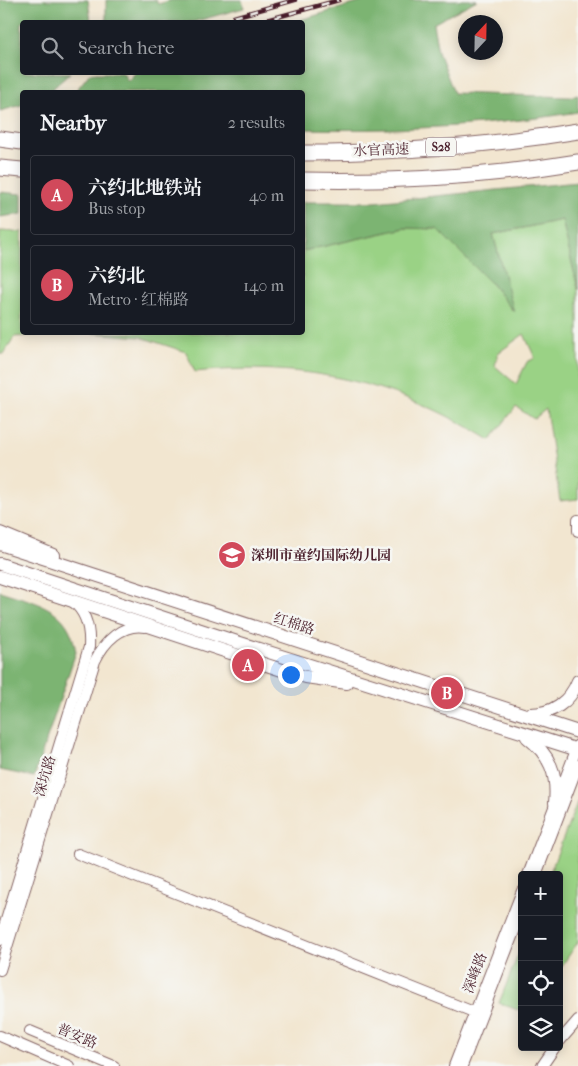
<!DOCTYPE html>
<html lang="en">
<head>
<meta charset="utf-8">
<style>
	body { margin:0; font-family:"IM FELL French Canon","Noto Serif SC",serif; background:#242831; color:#f1f3f6 }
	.controls { position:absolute; right:15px; bottom:15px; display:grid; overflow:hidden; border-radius:5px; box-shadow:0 2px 12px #0003 }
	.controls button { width:45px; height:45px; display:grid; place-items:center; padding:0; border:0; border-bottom:1px solid #363941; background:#171b24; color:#f1f3f6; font:25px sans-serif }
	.compass { position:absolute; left:458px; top:15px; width:45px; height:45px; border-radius:50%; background:#171b24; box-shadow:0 2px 12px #0003; rotate:22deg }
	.you { position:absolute; left:290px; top:674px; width:18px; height:18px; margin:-12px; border:4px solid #fff; border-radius:50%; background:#1a73e8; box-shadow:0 0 0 8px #1a73e833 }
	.badge { display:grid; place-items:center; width:32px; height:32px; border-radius:50%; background:#d1495b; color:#fff; font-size:16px; font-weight:700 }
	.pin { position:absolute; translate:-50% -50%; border:2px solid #fff; box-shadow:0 1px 5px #0006 }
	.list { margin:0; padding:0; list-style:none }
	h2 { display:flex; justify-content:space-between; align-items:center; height:65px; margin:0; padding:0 20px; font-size:21px }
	h2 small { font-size:16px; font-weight:400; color:#9ea1a6 }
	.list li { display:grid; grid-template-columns:32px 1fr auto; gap:15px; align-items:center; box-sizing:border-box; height:80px; margin:0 10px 10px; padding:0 10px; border:1px solid #363941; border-radius:5px }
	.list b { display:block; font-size:19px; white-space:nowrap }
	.list p { margin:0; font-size:16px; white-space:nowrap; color:#9ea1a6 }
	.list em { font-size:16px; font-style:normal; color:#9ea1a6 }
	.icon { flex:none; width:28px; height:28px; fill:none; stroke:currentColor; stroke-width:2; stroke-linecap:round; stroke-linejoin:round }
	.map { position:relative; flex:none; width:578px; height:1066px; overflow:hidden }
	.search { position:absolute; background:#171b24; box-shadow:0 2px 12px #0003; left:20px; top:20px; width:285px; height:55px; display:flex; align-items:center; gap:12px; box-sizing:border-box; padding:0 18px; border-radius:5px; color:#9ea1a6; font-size:19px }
	.panel { position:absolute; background:#171b24; box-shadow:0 2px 12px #0003; left:20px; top:90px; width:285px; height:245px; border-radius:5px }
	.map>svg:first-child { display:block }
	.green { fill:#9ad285; stroke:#727858; fill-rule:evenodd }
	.forest { fill:#7bb472; stroke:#626a4e }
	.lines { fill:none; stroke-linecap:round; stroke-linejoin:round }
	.minor-casing { stroke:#856565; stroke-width:12 }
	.major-casing { stroke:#856565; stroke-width:14 }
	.highway-casing { stroke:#856565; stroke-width:17 }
	.minor { stroke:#fff; stroke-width:10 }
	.major { stroke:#fff; stroke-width:12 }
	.highway { stroke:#fff; stroke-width:15 }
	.rail-casing { stroke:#4a1f2b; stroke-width:4.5 }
	.rail { stroke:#f6f6f2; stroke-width:2.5; stroke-dasharray:8; stroke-linecap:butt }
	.labels { text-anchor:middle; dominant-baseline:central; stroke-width:5; stroke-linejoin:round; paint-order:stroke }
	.shield { fill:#f6f6f2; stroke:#7e6067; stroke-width:1 }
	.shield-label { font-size:12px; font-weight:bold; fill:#4a1f2b }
	.street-label { font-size:14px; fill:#4a1f2b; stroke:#f6f6f2 }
	.poi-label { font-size:14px; font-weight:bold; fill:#4a1f2b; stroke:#f6f6f2; text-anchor:start }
</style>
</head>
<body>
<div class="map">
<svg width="578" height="1066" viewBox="0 0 578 1066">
	<rect width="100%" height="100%" fill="#f6f6f2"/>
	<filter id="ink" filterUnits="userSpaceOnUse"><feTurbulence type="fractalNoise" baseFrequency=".02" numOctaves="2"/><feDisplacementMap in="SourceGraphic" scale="10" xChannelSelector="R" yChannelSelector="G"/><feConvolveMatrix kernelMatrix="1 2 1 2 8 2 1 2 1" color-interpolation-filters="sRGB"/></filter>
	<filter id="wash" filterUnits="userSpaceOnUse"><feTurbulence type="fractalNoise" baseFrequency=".0096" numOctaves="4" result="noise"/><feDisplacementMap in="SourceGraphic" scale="20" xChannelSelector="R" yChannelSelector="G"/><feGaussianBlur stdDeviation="1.12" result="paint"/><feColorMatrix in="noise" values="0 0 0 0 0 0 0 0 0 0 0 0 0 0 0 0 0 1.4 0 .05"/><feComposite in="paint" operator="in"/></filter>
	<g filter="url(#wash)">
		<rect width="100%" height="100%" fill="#f2e6d0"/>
		<g class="green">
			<path d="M562,220L578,289V499L560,501L546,409L534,419L516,407L490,440C396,382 306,361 195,372L186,352L141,337L92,333L302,332L303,251L405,228L438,229L491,283L513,311L493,234ZM524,334L535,358L527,362L516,384L495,366L498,353Z"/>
			<polygon points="0,231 22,232 22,332 54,333 14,337 4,354 0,354"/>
			<polygon points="578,800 578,942 559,970 559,875 549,875"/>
			<polygon points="522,945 522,1006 518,1010 499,1003"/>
		</g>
		<g class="forest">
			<polygon points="0,0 88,0 91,22 22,22 22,72 70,73 49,92 22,92 22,105 0,111"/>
			<polygon points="106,0 156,0 158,4 172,0 242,0 244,8 193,22 106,22"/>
			<path d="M368,0H477L433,24L438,52L454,93L569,97L578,95V112C487,127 395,131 303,129L302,92H75L90,73H123L128,81L136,72H302V22H293Z"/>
			<polygon points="578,182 578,289 562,220 493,234 514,312 491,283 437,229 405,228 303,251 303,202 374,202"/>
			<polygon points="0,192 22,194 22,214 0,217"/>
			<path d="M0,591C38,604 69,606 76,652L34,777L0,770Z"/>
		</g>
	</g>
	<g filter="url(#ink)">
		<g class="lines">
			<g class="minor-casing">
				<g id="minor">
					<polyline points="578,520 578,531"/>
					<polyline points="78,854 481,1015"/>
					<polyline points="528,875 578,745"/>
					<polyline points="536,875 578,765"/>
					<path d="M0,940L89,647C90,630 87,613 73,602"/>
					<path d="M0,970L95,661C104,642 122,623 145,627"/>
					<polyline points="30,1031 114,1066"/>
					<polyline points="0,1036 69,1066"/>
					<polyline points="559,1042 578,1020"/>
					<polyline points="454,1066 522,891"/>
					<polyline points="462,1066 522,911"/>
					<polyline points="542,1066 555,1047"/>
				</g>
			</g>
			<g class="major-casing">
				<g id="major">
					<polyline points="0,533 53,555"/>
					<polyline points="0,544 578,732"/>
					<polyline points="0,564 240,643 578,750"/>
					<polyline points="0,577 285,671 306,677 347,683"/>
					<path d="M530,714C552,714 570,702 578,681"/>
					<path d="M527,737C550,755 558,774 555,803"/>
				</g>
			</g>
			<g class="highway-casing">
				<g id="highway">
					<polyline points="0,139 22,142"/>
					<path d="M302,153C394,153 487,146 578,131"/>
					<polyline points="0,168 22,170"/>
					<path d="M302,180C394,182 488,177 578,162"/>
				</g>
			</g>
			<use href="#minor" class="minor"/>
			<use href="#major" class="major"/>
			<use href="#highway" class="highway"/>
			<g class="rail-casing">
				<g id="rail">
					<polyline points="234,17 295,0"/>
					<polyline points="259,22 339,0"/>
				</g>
			</g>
			<use href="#rail" class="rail"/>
		</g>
	</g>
	<defs>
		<g id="school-disc" transform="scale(1.4375)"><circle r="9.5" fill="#d1495b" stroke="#f6f6f2"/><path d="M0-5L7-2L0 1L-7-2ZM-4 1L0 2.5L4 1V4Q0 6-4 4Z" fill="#fff"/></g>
	</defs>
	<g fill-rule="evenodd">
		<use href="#school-disc" x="232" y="555"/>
	</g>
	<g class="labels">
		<rect class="shield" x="426" y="137.5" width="30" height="19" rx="4"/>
		<g class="shield-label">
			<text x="441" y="147">S28</text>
		</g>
		<g class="street-label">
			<text transform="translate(381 150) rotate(-2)">水官高速</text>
			<text transform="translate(294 624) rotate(18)">红棉路</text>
			<text transform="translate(45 776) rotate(-73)">深坑路</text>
			<text transform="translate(475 973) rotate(-69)">深峰路</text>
			<text transform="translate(77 1036) rotate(23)">普安路</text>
		</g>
		<g class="poi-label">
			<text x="251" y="555">深圳市童约国际幼儿园</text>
		</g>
	</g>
</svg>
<div class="controls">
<button>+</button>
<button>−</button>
<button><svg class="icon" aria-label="locate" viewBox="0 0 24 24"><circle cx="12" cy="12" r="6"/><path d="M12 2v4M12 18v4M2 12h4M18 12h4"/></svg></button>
<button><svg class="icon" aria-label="layers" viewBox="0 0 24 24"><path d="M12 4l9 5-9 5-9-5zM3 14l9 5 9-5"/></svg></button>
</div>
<svg class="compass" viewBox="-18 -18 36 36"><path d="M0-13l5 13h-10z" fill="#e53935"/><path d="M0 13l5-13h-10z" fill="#9ea1a6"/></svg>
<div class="you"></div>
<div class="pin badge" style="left:248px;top:665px">A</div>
<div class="pin badge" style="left:447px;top:693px">B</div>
<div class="search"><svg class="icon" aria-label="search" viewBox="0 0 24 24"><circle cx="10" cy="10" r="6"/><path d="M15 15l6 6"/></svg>Search here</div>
<section class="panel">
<h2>Nearby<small>2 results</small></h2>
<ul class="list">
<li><span class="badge">A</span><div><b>六约北地铁站</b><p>Bus stop</p></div><em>40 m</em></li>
<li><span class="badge">B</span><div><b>六约北</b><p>Metro · 红棉路</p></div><em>140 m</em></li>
</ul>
</section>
</div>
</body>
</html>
